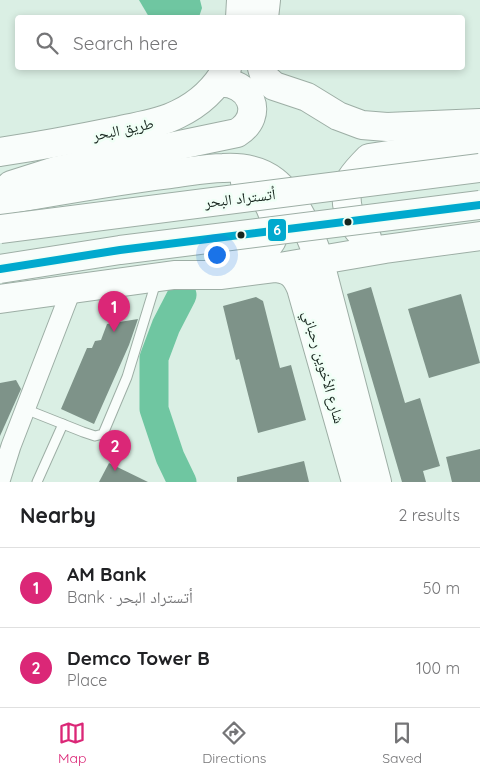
<!DOCTYPE html>
<html lang="en">
<head>
<meta charset="utf-8">
<style>
	body { margin:0; font-family:Quicksand,"Noto Naskh Arabic",sans-serif; background:#f2f2f2; color:#202124 }
	.you { position:absolute; left:216px; top:254px; width:18px; height:18px; margin:-12px; border:4px solid #fff; border-radius:50%; background:#1a73e8; box-shadow:0 0 0 8px #1a73e833 }
	.badge { display:grid; place-items:center; width:32px; height:32px; border-radius:50%; background:#db2777; color:#fff; font-size:16px; font-weight:700 }
	.pin { position:absolute; translate:-50% -41px; filter:drop-shadow(0 1px 2px #0008) }
	.pin::after { content:''; position:absolute; top:26px; width:18px; height:15px; background:inherit; clip-path:polygon(0 0,100% 0,50% 100%) }
	.list { margin:0; padding:0; list-style:none }
	h2 { display:flex; justify-content:space-between; align-items:center; height:65px; margin:0; padding:0 20px; font-size:21px }
	h2 small { font-size:16px; font-weight:400; color:#757577 }
	.list li { display:grid; grid-template-columns:32px 1fr auto; gap:15px; align-items:center; box-sizing:border-box; height:80px; padding:0 20px; border-top:1px solid #e0e0e0 }
	.list b { display:block; font-size:19px; white-space:nowrap }
	.list p { margin:0; font-size:16px; white-space:nowrap; color:#757577 }
	.list em { font-size:16px; font-style:normal; color:#757577 }
	.icon { flex:none; width:28px; height:28px; fill:none; stroke:currentColor; stroke-width:2; stroke-linecap:round; stroke-linejoin:round }
	.map { position:relative; flex:none; width:480px; height:482px; overflow:hidden }
	.search { position:absolute; background:#fff; box-shadow:0 2px 8px #0003; left:15px; right:15px; top:15px; height:55px; display:flex; align-items:center; gap:12px; box-sizing:border-box; padding:0 18px; border-radius:5px; color:#757577; font-size:19px }
	.sheet { height:225px; background:#fff }
	nav { display:flex; justify-content:space-around; align-items:center; box-sizing:border-box; height:70px; border-top:1px solid #e0e0e0; background:#fff; font-size:14px; color:#757577 }
	nav a { display:grid; justify-items:center; gap:2px }
	nav .on { color:#db2777 }
	.map>svg:first-child { display:block }
	.water { fill:#6fc6a1 }
	.lines { fill:none; stroke-linecap:round; stroke-linejoin:round }
	.river { stroke:#6fc6a1; stroke-width:29 }
	.building { fill:#7e9389 }
	.lane-casing { stroke:#9daea5; stroke-width:11 }
	.street-casing { stroke:#9daea5; stroke-width:21 }
	.highway-casing { stroke:#9daea5; stroke-width:30 }
	.lane { stroke:#f9fdfb; stroke-width:9 }
	.street { stroke:#f9fdfb; stroke-width:19 }
	.highway { stroke:#f9fdfb; stroke-width:28 }
	.highway-bridge-casing { stroke:#9daea5; stroke-width:30; stroke-linecap:butt }
	.highway-bridge { stroke:#f9fdfb; stroke-width:28 }
	.bus-1-casing { stroke:#f0fff6; stroke-width:11 }
	.bus-1 { stroke:#00a9ce; stroke-width:8 }
	.bus-dot { fill:#16251d; stroke:#f0fff6; stroke-width:2 }
	.labels { text-anchor:middle; dominant-baseline:central; stroke-width:5; stroke-linejoin:round; paint-order:stroke }
	.street-label { font-size:15px; fill:#16251d; stroke:#f0fff6 }
	.line-badge { stroke:#f0fff6; stroke-width:2 }
	.badge-label { font-size:14px; text-anchor:middle; font-weight:bold; fill:#fff }
</style>
</head>
<body>
<div class="map">
<svg width="480" height="482" viewBox="0 0 480 482">
	<rect width="100%" height="100%" fill="#daefe4"/>
	<polygon class="water" points="139,0 200,0 202,8 199,17 149,17"/>
	<g class="lines">
		<polyline class="river" points="182,482 170,457 154,409 154,358 166,326 182,295"/>
	</g>
	<g class="building">
		<polygon points="371,287 405,403 420,398 440,466 423,471 426,482 402,482 347,294"/>
		<polygon points="461,294 480,363 429,378 408,309"/>
		<polygon points="256,297 263,301 280,368 291,365 306,420 258,433 239,359 236,360 223,306"/>
		<polygon points="138,319 129,345 94,424 61,409 87,348 92,348 95,341 101,340 107,324"/>
		<polygon points="16,380 21,389 0,436 0,383"/>
		<polygon points="480,449 480,482 452,482 446,457"/>
		<polygon points="304,461 309,482 237,482 237,477"/>
		<polygon points="109,463 148,482 99,482"/>
	</g>
	<g class="lines">
		<g class="lane-casing">
			<g id="lane">
				<polyline points="25,409 83,432 95,436 103,434 127,377 156,282"/>
				<polyline points="37,482 63,424"/>
			</g>
		</g>
		<g class="street-casing">
			<polyline id="street" points="0,481 11,446 72,288"/>
		</g>
		<g class="highway-casing">
			<g id="highway">
				<polyline points="240,18 241,0"/>
				<polyline points="264,18 266,0"/>
				<polyline points="262,68 265,78 274,86 307,97 338,116 362,125 387,127 480,123"/>
				<path d="M0,152C39,146 77,139 116,131C137,126 159,124 178,114C199,104 216,88 227,68"/>
				<path d="M11,185L55,171L237,133C266,115 250,80 218,83"/>
				<path d="M0,201C57,191 113,181 170,174C187,172 206,168 223,168C240,167 260,170 274,181C296,198 310,234 319,259L377,482"/>
				<path d="M367,238C349,225 341,199 351,179C356,171 363,164 369,158L480,141"/>
				<path d="M232,264C263,258 285,240 270,207C265,197 256,187 245,182"/>
				<path d="M274,268C289,269 295,274 301,288L356,482"/>
				<polyline points="0,299 174,275 220,275 274,268 385,249 480,236"/>
			</g>
		</g>
		<use href="#lane" class="lane"/>
		<use href="#street" class="street"/>
		<use href="#highway" class="highway"/>
		<g class="highway-bridge-casing">
			<g id="highway-bridge">
				<polyline points="0,229 480,168"/>
				<polyline points="0,269 120,250 480,205"/>
			</g>
		</g>
		<use href="#highway-bridge" class="highway-bridge"/>
		<g class="bus-1-casing">
			<polyline id="bus-1" points="0,269 120,250 480,205"/>
		</g>
		<use href="#bus-1" class="bus-1"/>
	</g>
	<g class="bus-dot">
		<circle cx="348" cy="222" r="4.5"/>
		<circle cx="241" cy="235" r="4.5"/>
	</g>
	<g class="labels">
		<g class="street-label">
			<text transform="translate(123 129) rotate(-12)">طريق البحر</text>
			<text transform="translate(240 198) rotate(-7)">أتستراد البحر</text>
			<text transform="translate(324 367) rotate(74)">شارع الأخوين رحباني</text>
		</g>
	</g>
	<rect class="line-badge" x="267" y="218" width="20" height="24" rx="5" fill="#00a9ce"/>
	<g class="badge-label">
		<text x="277" y="235">6</text>
	</g>
</svg>
<div class="you"></div>
<div class="pin badge" style="left:114px;top:332px">1</div>
<div class="pin badge" style="left:115px;top:471px">2</div>
<div class="search"><svg class="icon" aria-label="search" viewBox="0 0 24 24"><circle cx="10" cy="10" r="6"/><path d="M15 15l6 6"/></svg>Search here</div>
</div>
<section class="sheet">
<h2>Nearby<small>2 results</small></h2>
<ul class="list">
<li><span class="badge">1</span><div><b>AM Bank</b><p>Bank · أتستراد البحر</p></div><em>50 m</em></li>
<li><span class="badge">2</span><div><b>Demco Tower B</b><p>Place</p></div><em>100 m</em></li>
</ul>
</section>
<nav>
<a class="on"><svg class="icon" aria-label="map" viewBox="0 0 24 24"><path d="M3 6l6-2 6 2 6-2v14l-6 2-6-2-6 2zM9 4v14M15 6v14"/></svg>Map</a>
<a><svg class="icon" aria-label="directions" viewBox="0 0 24 24"><path d="M12 3l9 9-9 9-9-9zM9 14v-3h6M13 9l2 2-2 2"/></svg>Directions</a>
<a><svg class="icon" aria-label="saved" viewBox="0 0 24 24"><path d="M7 4h10v16l-5-4-5 4z"/></svg>Saved</a>
</nav>
</body>
</html>
